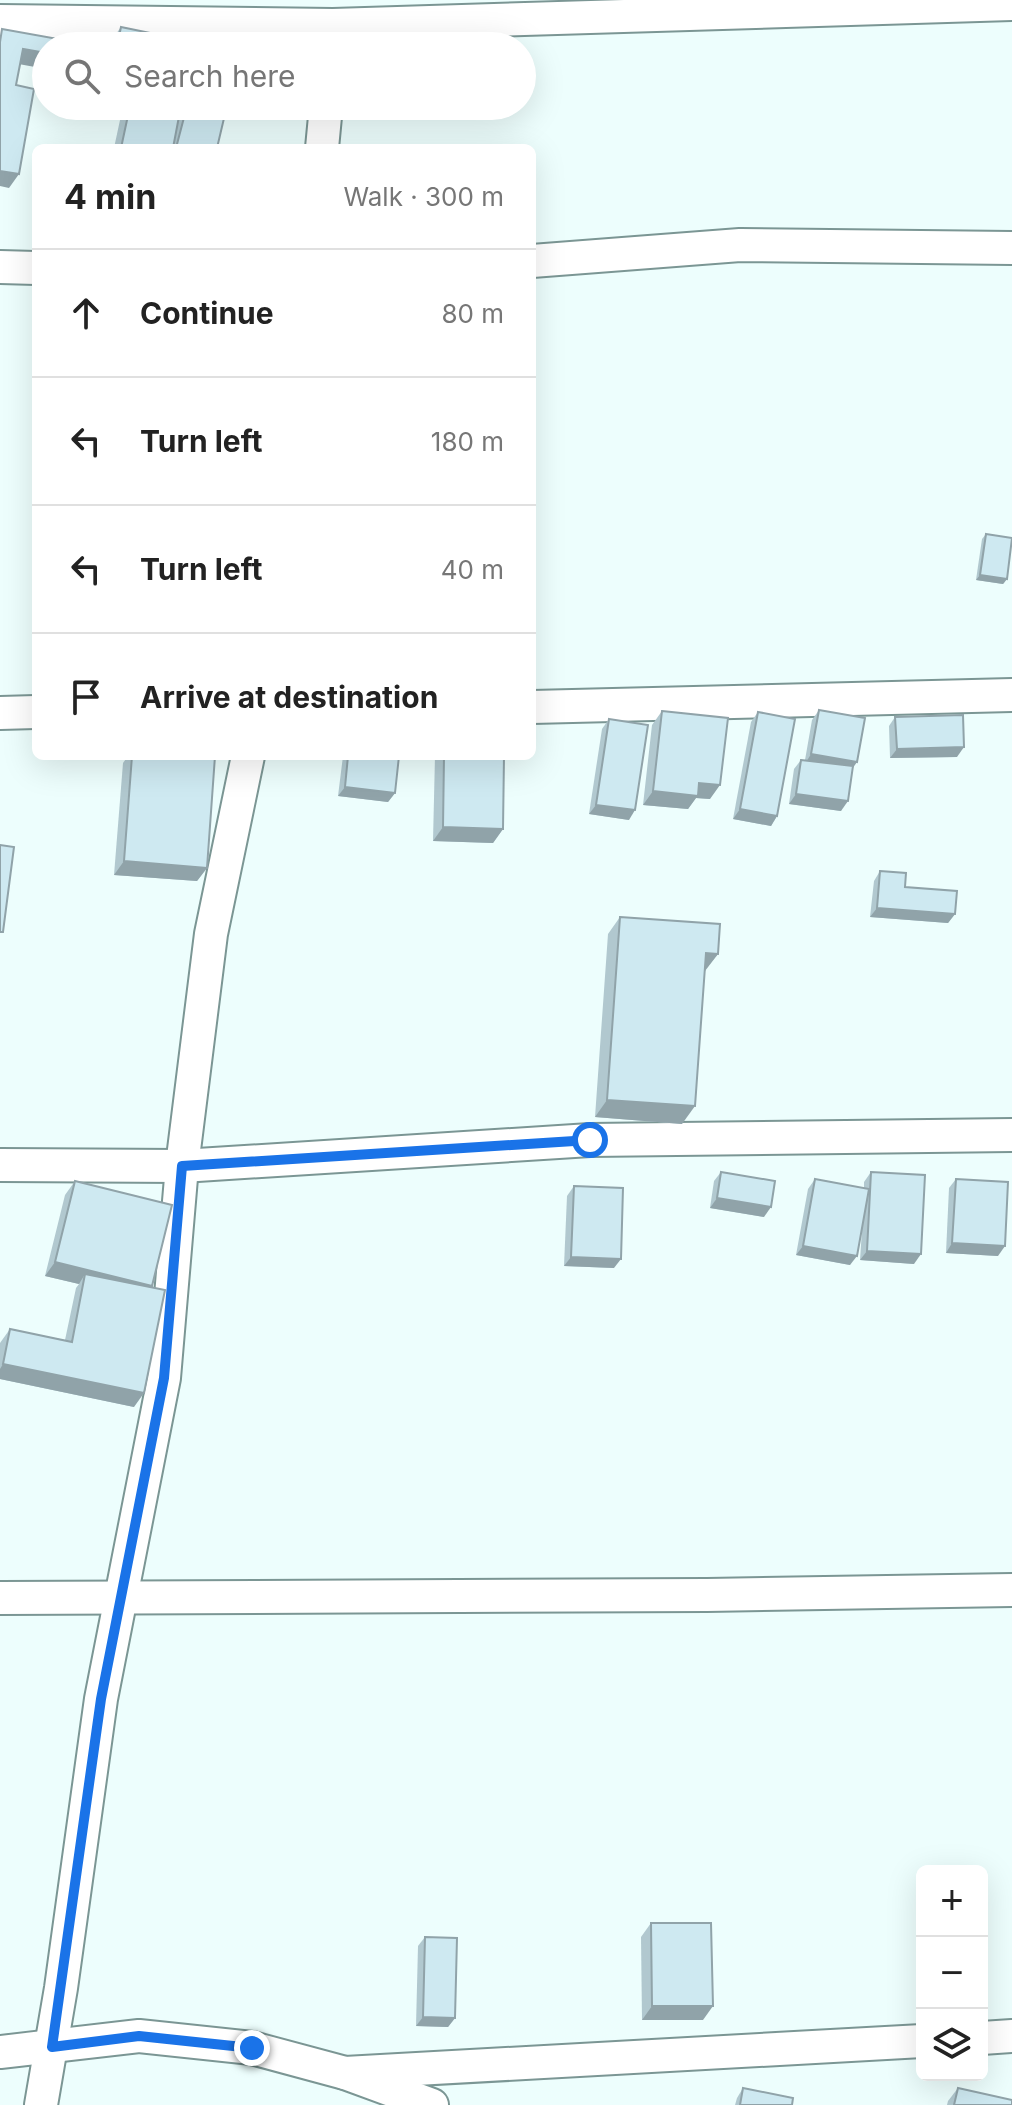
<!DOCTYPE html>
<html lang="en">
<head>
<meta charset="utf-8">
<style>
	body { margin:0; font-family:Inter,sans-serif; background:#f2f2f2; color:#222 }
	.controls { position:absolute; right:24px; bottom:24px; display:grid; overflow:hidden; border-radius:12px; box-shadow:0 8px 32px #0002 }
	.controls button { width:72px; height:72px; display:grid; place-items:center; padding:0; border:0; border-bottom:2px solid #e0e0e0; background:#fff; color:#222; font:40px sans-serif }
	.stop { position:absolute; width:24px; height:24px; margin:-18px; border:6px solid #1a73e8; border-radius:50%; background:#fff }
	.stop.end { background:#1a73e8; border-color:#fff; box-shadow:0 2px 8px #0008 }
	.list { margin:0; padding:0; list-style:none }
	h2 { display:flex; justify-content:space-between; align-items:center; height:104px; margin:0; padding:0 32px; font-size:34px }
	h2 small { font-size:26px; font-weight:400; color:#767676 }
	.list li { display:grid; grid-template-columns:52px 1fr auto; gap:24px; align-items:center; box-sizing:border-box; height:128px; padding:0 32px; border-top:2px solid #e0e0e0 }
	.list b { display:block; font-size:30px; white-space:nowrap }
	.list em { font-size:26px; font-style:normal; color:#767676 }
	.icon { flex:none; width:44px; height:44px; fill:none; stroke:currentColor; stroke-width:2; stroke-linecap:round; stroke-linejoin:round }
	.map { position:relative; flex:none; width:1012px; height:2105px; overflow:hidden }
	.search { position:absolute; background:#fff; box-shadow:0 8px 32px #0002; left:32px; top:32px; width:504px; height:88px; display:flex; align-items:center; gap:20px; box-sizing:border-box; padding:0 28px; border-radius:44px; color:#767676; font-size:30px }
	.panel { position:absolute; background:#fff; box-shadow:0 8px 32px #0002; left:32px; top:144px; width:504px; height:616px; border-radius:12px }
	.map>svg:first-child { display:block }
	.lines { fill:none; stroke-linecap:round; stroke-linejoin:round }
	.minor-casing { stroke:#7b9694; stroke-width:36 }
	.minor { stroke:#fff; stroke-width:32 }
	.wall { fill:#b1c8cf }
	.shaded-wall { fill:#90a3a9 }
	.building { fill:#cee9f1; stroke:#90a3a9; stroke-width:2 }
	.route { stroke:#1a73e8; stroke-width:10 }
</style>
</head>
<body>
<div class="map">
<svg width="1012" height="2105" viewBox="0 0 1012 2105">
	<rect width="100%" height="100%" fill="#edfefd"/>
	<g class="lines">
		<g class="minor-casing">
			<g id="minor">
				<polyline points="0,21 333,25 1012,4"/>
				<polyline points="322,148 326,106"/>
				<polyline points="532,261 740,245 1012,248"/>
				<polyline points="0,267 36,268"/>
				<polyline points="532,707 1012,695"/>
				<polyline points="0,713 36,712"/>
				<polyline points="0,1165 182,1166 590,1140 1012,1135"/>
				<polyline points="0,1598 707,1595 1012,1590"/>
				<polyline points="982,2038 1012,2036"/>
				<polyline points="0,2052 139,2036 252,2048 345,2073 432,2105"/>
				<polyline points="345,2073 922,2041"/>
				<polyline points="41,2105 61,1988 101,1699 164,1378 182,1166 211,934 248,756"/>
			</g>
		</g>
		<use href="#minor" class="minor"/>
	</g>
	<g class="wall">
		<polygon points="121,27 193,46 110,46 111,41"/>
		<polygon points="123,106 181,106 175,136 180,114 186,106 217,148 114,148"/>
		<polygon points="986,534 1007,579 1003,584 976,580 982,539"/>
		<polygon points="819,710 852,769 841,811 789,804 794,769 801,760 805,760 812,720"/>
		<polygon points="662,711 710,799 696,798 688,809 643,805 652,725"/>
		<polygon points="758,712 777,816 771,826 733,819 751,722"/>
		<polygon points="895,717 957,757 890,758 889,726"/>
		<polygon points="609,719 629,820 589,814 602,729"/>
		<polygon points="128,756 215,756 207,868 197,881 114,875 123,763"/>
		<polygon points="343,756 399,756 395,793 388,802 338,796"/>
		<polygon points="435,756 504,756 503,829 493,843 433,841"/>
		<polygon points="880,871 905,887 955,914 948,923 870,917 874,881"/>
		<polygon points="620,917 718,954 704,971 682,1124 595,1117 608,934"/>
		<polygon points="721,1172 764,1217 710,1208 714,1181"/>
		<polygon points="871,1172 914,1264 860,1260 862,1230 850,1265 796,1255 808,1189 815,1179 864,1188 864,1182"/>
		<polygon points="956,1179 998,1256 946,1253 949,1188"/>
		<polygon points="75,1181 151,1287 134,1407 0,1379 0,1343 10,1329 65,1340 76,1288 79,1284 45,1276 65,1195"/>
		<polygon points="574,1186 614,1268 564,1266 567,1196"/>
		<polygon points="651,1923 703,2020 642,2020 641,1937"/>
		<polygon points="425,1937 455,2018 448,2027 416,2026 418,1946"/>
		<polygon points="743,2088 792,2105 735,2105 737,2098"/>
		<polygon points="958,2088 1012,2105 947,2105 948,2101"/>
	</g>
	<g class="shaded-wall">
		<polygon points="23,49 46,53 46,69 13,63"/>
		<polygon points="0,171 19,174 9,188 0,186"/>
		<polygon points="980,575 1007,579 1003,584 976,580"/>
		<polygon points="964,747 957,757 890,758 897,749"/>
		<polygon points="811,754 857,762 850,772 805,764"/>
		<polygon points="699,783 720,785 710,799 696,798 688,809 643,805 653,791"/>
		<polygon points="345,787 395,793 388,802 338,796"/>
		<polygon points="796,794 848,801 841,811 789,804"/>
		<polygon points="596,805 635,810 629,820 589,814"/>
		<polygon points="740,809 777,816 771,826 733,819"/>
		<polygon points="443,827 503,829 493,843 433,841"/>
		<polygon points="124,861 207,868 197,881 114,875"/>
		<polygon points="877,908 955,914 948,923 870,917"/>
		<polygon points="706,953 718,954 705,971 693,970"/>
		<polygon points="607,1100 695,1106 682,1124 595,1117"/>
		<polygon points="717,1198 771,1207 764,1217 710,1208"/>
		<polygon points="952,1243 1005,1246 998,1256 946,1253"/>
		<polygon points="803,1246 857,1256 850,1265 796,1255"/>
		<polygon points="867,1251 921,1254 914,1264 860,1260"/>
		<polygon points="571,1257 621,1259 614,1268 564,1266"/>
		<polygon points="55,1262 152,1286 142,1300 85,1274 79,1284 45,1276"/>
		<polygon points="3,1364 144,1393 134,1407 0,1379 0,1369"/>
		<polygon points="652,2006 713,2006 703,2020 642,2020"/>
		<polygon points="423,2017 455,2018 448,2027 416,2026"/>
	</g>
	<g class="building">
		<polygon points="121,27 194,42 193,46 117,46"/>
		<polygon points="2,29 58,39 57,46 46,46 46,53 23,49 16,85 34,89 19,174 0,171 0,42"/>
		<polygon points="130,106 181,106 173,148 121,148"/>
		<polygon points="187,106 192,106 225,114 217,148 176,148"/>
		<polygon points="986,534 1012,538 1007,579 980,575"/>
		<polygon points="819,710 865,718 857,762 811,754"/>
		<polygon points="662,711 728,718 720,785 699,783 698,796 653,791"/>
		<polygon points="758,712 795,719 777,816 740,809"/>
		<polygon points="963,715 964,747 897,749 895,717"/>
		<polygon points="609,719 648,725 635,810 596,805"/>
		<polygon points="132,756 215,756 207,868 124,861"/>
		<polygon points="348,756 399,756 395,793 345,787"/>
		<polygon points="444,756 504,756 503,829 443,827"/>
		<polygon points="801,760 853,766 848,801 796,794"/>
		<polygon points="0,845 14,847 3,932 0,932"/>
		<polygon points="880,871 906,873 905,887 957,891 955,914 877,908"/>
		<polygon points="620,917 720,924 718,954 706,953 695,1106 607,1100"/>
		<polygon points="721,1172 775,1181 771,1207 717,1198"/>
		<polygon points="871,1172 925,1175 921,1254 867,1251"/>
		<polygon points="815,1179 869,1189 857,1256 803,1246"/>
		<polygon points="956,1179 1008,1182 1005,1246 952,1243"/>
		<polygon points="75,1181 172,1205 152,1286 55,1262"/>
		<polygon points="574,1186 623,1188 621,1259 571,1257"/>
		<polygon points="85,1274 165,1290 144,1393 3,1364 10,1329 72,1342"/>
		<polygon points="651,1923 711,1923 713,2006 652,2006"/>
		<polygon points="425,1937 457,1938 455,2018 423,2017"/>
		<polygon points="743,2088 793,2098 792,2105 740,2105"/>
		<polygon points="958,2088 1012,2100 1012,2105 954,2105"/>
	</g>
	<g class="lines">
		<polyline class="route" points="252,2048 139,2036 52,2047 101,1699 164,1378 182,1166 590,1140"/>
	</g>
</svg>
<div class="controls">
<button>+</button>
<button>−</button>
<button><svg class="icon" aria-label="layers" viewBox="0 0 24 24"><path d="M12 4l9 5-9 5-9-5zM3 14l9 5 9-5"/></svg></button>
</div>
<div class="stop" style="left:590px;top:1140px"></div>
<div class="stop end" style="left:252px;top:2048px"></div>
<div class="search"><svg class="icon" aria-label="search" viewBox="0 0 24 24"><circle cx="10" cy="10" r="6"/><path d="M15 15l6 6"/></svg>Search here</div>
<section class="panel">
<h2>4 min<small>Walk · 300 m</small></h2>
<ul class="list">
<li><svg class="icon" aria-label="ahead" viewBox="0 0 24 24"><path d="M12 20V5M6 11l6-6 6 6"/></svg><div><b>Continue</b></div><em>80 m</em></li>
<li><svg class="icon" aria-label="left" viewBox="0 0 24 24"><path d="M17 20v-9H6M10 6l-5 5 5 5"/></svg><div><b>Turn left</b></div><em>180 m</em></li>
<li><svg class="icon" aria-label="left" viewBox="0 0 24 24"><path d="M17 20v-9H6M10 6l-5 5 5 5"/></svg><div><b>Turn left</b></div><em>40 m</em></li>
<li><svg class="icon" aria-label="arrive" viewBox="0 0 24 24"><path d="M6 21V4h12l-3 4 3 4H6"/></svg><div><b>Arrive at destination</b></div></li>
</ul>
</section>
</div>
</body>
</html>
